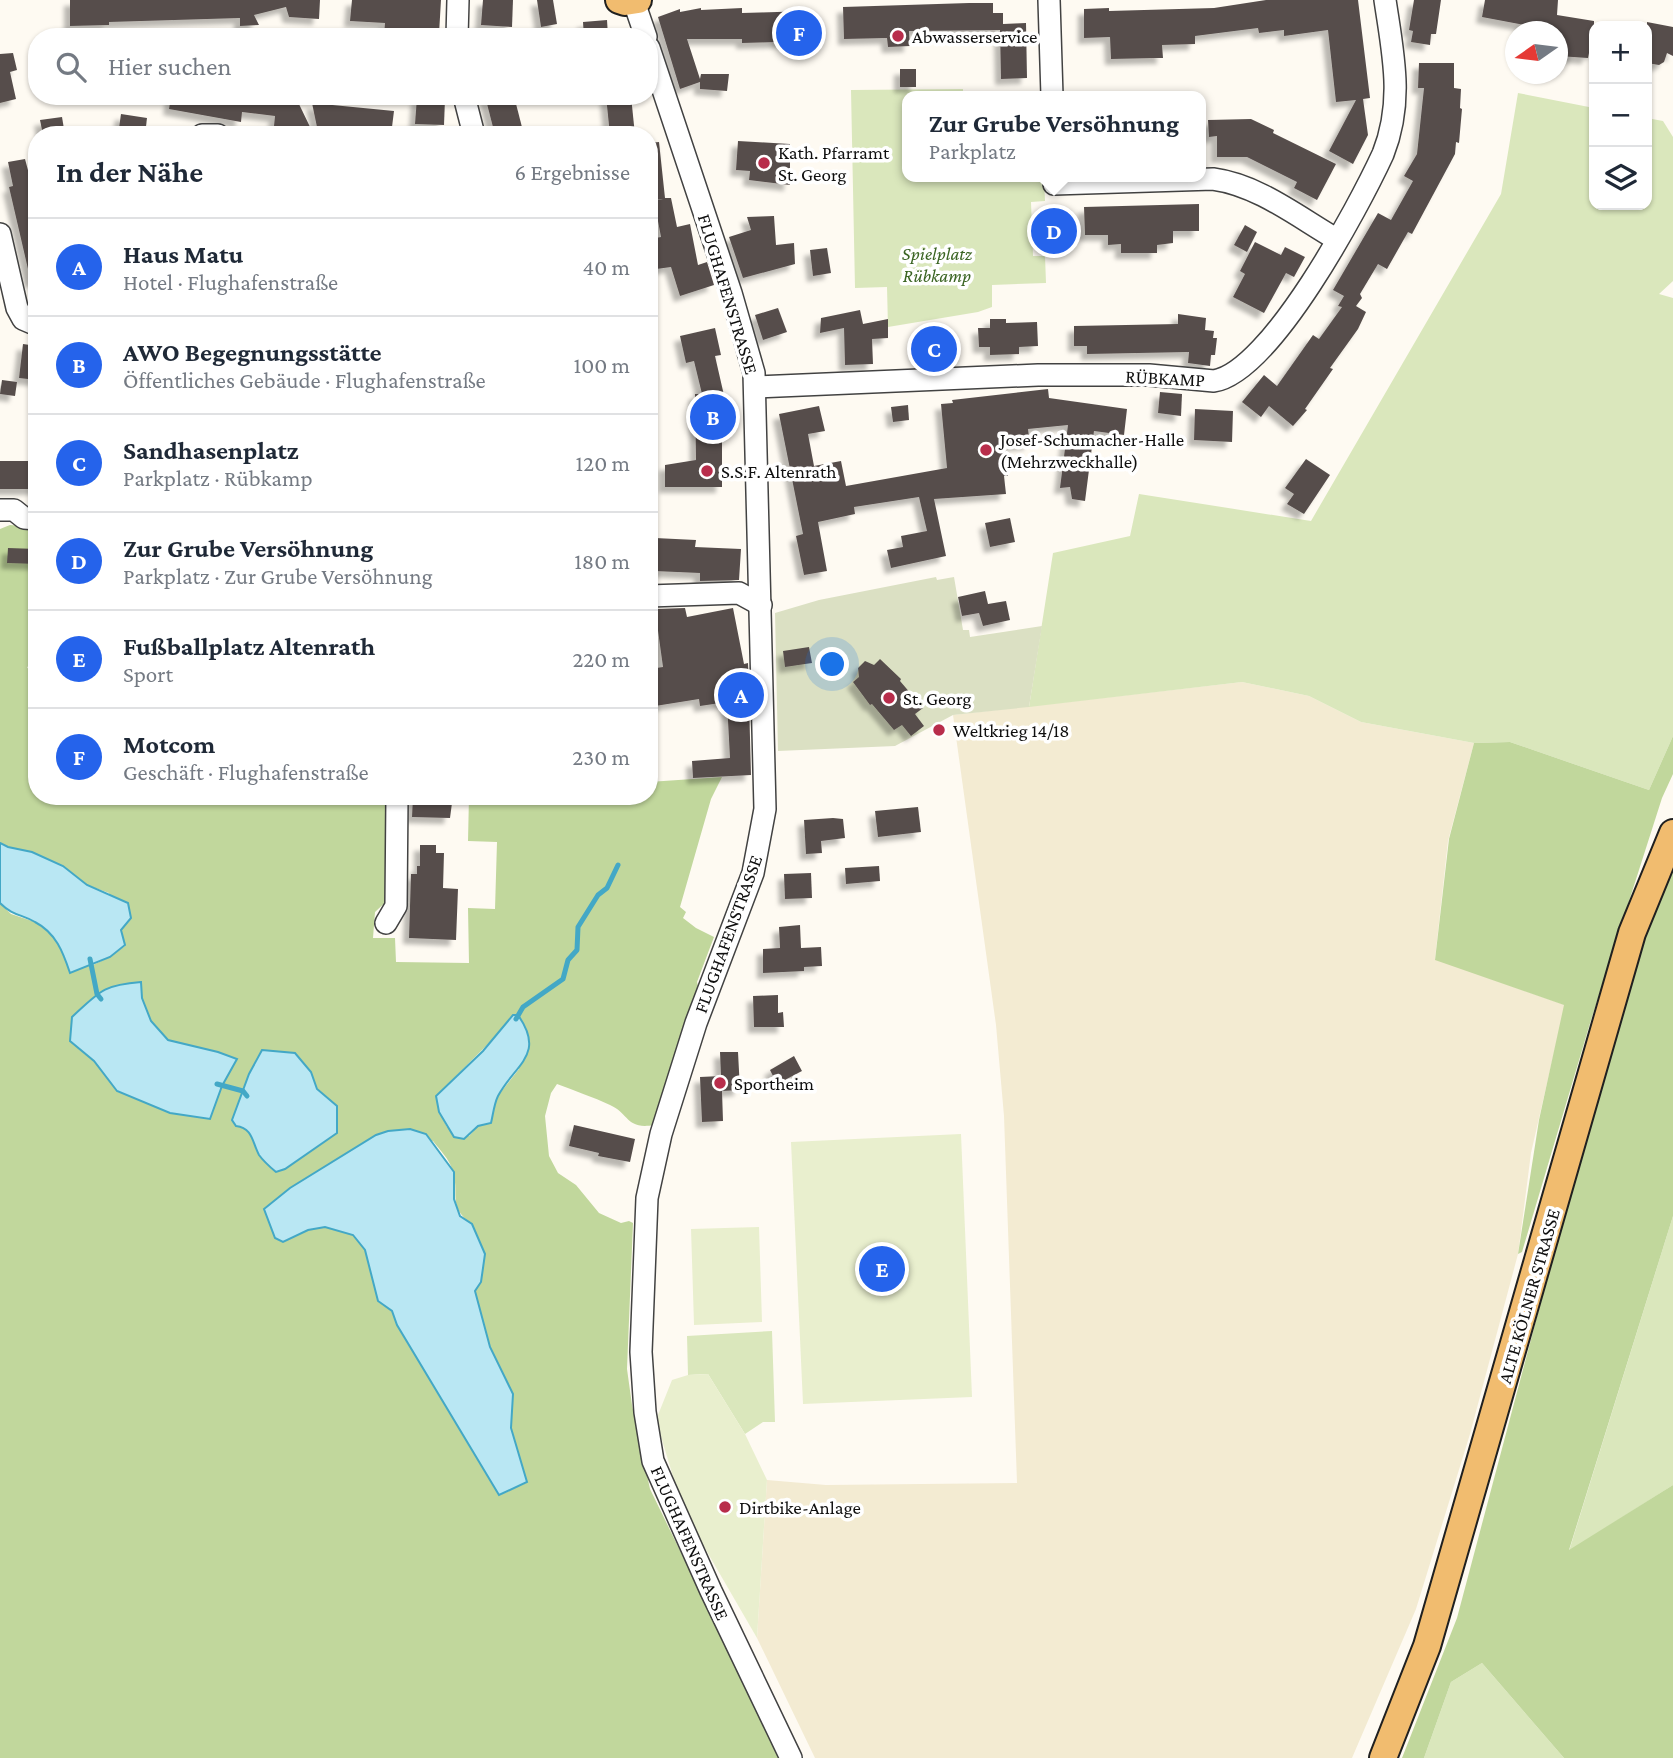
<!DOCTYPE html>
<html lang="de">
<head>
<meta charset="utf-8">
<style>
	body { margin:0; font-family:"Crimson Pro",serif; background:#f2f2f3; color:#1f2937 }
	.controls { position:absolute; right:21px; top:21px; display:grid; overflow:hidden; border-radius:14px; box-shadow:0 2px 5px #0004 }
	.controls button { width:63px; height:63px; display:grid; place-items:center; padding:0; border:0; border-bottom:2px solid #e0e1e3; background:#fff; color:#1f2937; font:35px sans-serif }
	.compass { position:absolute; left:1505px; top:21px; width:63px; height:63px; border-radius:50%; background:#fff; box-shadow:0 2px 5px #0004; rotate:256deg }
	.you { position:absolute; left:833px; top:665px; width:24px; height:24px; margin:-18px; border:5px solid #fff; border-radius:50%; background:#1a73e8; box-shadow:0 0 0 10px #1a73e833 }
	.badge { display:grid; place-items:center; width:46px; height:46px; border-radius:50%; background:#2563eb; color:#fff; font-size:23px; font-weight:700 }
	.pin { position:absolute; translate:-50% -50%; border:4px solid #fff; box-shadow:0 2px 7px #0006 }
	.popup { position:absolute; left:902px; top:91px; width:304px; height:91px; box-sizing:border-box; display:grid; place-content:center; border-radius:14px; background:#fff; filter:drop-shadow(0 2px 5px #0005); font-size:23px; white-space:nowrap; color:#747a83 }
	.popup b { font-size:26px; color:#1f2937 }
	.popup::after { content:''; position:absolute; left:50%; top:100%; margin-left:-14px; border:14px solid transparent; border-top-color:#fff }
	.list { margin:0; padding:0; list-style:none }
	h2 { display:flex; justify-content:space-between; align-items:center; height:91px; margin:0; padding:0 28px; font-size:30px }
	h2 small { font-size:23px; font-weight:400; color:#747a83 }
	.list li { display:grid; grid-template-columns:46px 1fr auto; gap:21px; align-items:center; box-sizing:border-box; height:98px; padding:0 28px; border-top:2px solid #e0e1e3 }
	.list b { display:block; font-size:26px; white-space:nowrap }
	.list p { margin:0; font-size:23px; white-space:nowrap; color:#747a83 }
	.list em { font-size:23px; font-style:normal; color:#747a83 }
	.icon { flex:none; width:38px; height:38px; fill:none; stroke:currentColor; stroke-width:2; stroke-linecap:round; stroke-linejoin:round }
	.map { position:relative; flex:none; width:1673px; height:1758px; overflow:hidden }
	.search { position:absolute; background:#fff; box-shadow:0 2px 5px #0004; left:28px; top:28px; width:630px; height:77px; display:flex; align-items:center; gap:18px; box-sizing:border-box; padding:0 24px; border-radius:28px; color:#747a83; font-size:26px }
	.panel { position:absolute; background:#fff; box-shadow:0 2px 5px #0004; left:28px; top:126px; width:630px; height:679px; border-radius:28px }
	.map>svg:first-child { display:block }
	.farmland { fill:#f3ebd2 }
	.green { fill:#dae7bc }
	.forest { fill:#c1d79c; fill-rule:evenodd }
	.cemetery { fill:#dbe0c3 }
	.pitch { fill:#e9efce }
	.water { fill:#b9e7f3; stroke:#43a8c6; stroke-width:2 }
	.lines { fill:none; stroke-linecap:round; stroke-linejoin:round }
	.stream { stroke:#43a8c6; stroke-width:5 }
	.building { fill:#574e4c; filter:url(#shadow) }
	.minor-casing { stroke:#424242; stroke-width:24 }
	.major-casing { stroke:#202020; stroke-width:30 }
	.minor { stroke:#fff; stroke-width:21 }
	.major { stroke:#f1bc6f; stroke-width:26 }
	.poi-dot { fill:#b82d4b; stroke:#fff; stroke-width:2.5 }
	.labels { text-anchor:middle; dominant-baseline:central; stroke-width:7; stroke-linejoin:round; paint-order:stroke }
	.poi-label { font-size:19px; fill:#0f0f0f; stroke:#fff; text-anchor:start }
	.park-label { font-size:19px; font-style:italic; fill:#3a6422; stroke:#fff }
	.street-label { font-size:19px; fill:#0f0f0f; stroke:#fff }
</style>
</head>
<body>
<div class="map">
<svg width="1673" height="1758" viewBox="0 0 1673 1758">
	<defs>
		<filter id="shadow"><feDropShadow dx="-6" dy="6" stdDeviation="2" flood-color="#0004"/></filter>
	</defs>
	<rect width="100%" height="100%" fill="#fefaf2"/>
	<polygon class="farmland" points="1242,682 1309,696 1361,722 1474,743 1448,841 1435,959 1565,1005 1531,1153 1518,1254 1470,1434 1416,1609 1352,1758 815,1758 757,1638 767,1480 826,1485 1017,1483 1004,1116 996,1025 953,715"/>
	<g class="green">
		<polygon points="963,89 963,96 907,96 907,177 1044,177 1045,201 1031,202 1033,256 1045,256 1046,283 992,285 992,307 978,312 888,327 887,287 855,288 851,90"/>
		<polygon points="1518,93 1594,108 1594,205 1647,205 1647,118 1663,121 1673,137 1673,281 1659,294 1673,298 1673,736 1649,790 1510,742 1474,743 1361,722 1309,696 1242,682 1029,707 1053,553 1130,536 1139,494 1311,521 1501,194"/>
		<polygon points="69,96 133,96 134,97 70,104"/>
		<polygon points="1673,1216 1673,1485 1569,1551"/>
		<polygon points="772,1331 775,1422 763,1422 745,1434 708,1374 688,1375 687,1336"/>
		<polygon points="1482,1663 1564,1758 1424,1758 1451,1682"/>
	</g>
	<g class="forest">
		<path d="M10,525L37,527V663L27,667L37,682V796H392L390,898L375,912L373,938H395L396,962L469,963L468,908L495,909L497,842L468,841L469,796H649V782L722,777L711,799L680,907L686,912L683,918L696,928L714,937L697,982L699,990L672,1061L654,1125C626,1130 629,1113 610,1105C593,1097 575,1091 557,1084L551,1093L545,1116L549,1156L558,1173L576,1185L599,1213L621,1223L629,1221L633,1223L627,1369L632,1405L650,1489L781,1758H0V903L11,914L35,922L51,934L61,947L93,965L110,957L125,946L109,893L87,885L63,866L32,852L8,847L0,843V529ZM141,982L142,998L151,1021L168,1040L218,1052L236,1059L222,1086L210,1119L117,1091L94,1061L70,1041ZM493,1039L519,1069L497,1097L491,1123L478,1126L469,1136L447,1127L439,1112L441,1091ZM311,1072L317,1089L337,1106L324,1142L285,1169L276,1172C258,1157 261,1152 251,1134C247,1127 239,1124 232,1120L249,1074ZM376,1135L433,1141C440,1150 449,1159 452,1169C461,1193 446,1206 472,1224L481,1282L475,1291L490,1347L513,1394L511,1427L526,1483L500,1495L397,1325L392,1311L378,1301L365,1250L353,1235L325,1227L308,1230L283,1242L264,1209L290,1188Z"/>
		<polygon points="1673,736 1673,774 1662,798 1591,1020 1522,1252 1518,1254 1539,1120 1564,1005 1435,960 1449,839 1474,743 1510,742 1649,790"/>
		<polygon points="1673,868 1673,1216 1569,1550 1673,1485 1673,1758 1564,1758 1482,1663 1451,1682 1424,1758 1402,1758 1457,1618 1576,1170 1637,954"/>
	</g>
	<polygon class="cemetery" points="936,577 937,580 954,577 963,630 969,630 970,637 1042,626 1029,707 953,715 895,746 778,751 775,613 819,600"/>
	<g class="pitch">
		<polygon points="961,1134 972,1397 803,1404 791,1142"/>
		<polygon points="759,1227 762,1322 694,1325 691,1229"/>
		<polygon points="708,1374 745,1434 767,1480 757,1638 695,1531 675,1483 656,1420 672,1380 688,1375"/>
	</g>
	<g class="water">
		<path d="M0,843L8,847L32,852L63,866L87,885L128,903L131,918L121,930L125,945L110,957L70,973C63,952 56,933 35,922C21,914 13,916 0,903Z"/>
		<path d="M141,982L142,998L151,1021L168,1040L218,1052L237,1059L222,1086L210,1119L170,1113L117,1091L94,1061L70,1041L72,1017C100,991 103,985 141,982Z"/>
		<path d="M513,1015H518C546,1055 515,1064 498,1096C494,1104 493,1115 491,1123L478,1126L464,1139L454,1137L439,1112L436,1096L483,1051Z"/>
		<path d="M262,1050L295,1053L311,1072L317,1089L337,1106V1133L285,1169L276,1172C270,1167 264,1162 259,1155C252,1142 253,1128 236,1126L232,1120L249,1074Z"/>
		<polygon points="410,1129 426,1134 454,1172 454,1199 460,1216 472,1224 485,1254 481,1282 475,1291 490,1347 513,1394 511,1428 527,1482 499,1495 397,1325 392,1311 378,1301 365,1250 353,1235 325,1227 308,1230 283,1242 275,1238 264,1209 290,1188 376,1135 388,1131"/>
	</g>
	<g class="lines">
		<g class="stream">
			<polyline points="90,959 97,994 101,999"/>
			<polyline points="516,1019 523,1007 563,979 568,960 577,950 578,927 598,895 607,888 618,865"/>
			<polyline points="217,1084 243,1091 247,1096"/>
		</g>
	</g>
	<g class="building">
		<polygon points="70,0 320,0 319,19 289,17 286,7 254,15 259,25 240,26 240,18 109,22 109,25 70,26"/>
		<polygon points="352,0 441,0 439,34 403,32 403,36 384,35 385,23 350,21"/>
		<polygon points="483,0 513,0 512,27 481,25"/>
		<polygon points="537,0 553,0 557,24 541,27"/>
		<polygon points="1266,0 1358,0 1370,98 1363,99 1368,135 1353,164 1329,151 1356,100 1336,102 1328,30 1284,36 1284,30 1259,33 1258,28 1195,36 1195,44 1162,45 1163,58 1155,58 1111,59 1110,37 1084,38 1084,9 1109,8 1109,11 1214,8"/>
		<polygon points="1414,0 1441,0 1436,34 1431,34 1430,45 1411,42 1413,31 1409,30"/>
		<polygon points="1485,0 1558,0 1557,15 1594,21 1594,54 1589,53 1588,58 1558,56 1558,32 1544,32 1545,29 1482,17"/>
		<polygon points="969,3 993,3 993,13 1003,13 1003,24 1026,23 1027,78 1001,79 1000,30 909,31 910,46 888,47 887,38 844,39 843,7"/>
		<polygon points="701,8 701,10 742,8 742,13 810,11 810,41 742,43 742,39 687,39 700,79 701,74 729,74 727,91 700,89 700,82 680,89 658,17 680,9 680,12"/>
		<polygon points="607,20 608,37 584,37 583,22"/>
		<polygon points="1647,22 1673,27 1673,56 1667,53 1664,62 1659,65 1647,63"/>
		<polygon points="13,53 17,70 10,72 16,99 0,103 0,54"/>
		<polygon points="1419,63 1454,63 1454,88 1461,89 1460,108 1462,109 1459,143 1456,142 1455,154 1412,234 1408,232 1387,269 1378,264 1360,294 1362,298 1356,306 1366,312 1358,329 1330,368 1333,369 1305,409 1307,410 1293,426 1269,406 1261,417 1242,402 1264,375 1277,386 1313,335 1319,339 1342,307 1338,306 1344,296 1333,290 1378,213 1391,220 1413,181 1404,176 1417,154 1424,88 1418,88"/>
		<rect x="900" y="69" width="16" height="18"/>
		<polygon points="171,96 278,96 277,99 298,102 312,131 274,126 275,116 242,112 241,122 169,109"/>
		<polygon points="485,96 514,96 524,135 495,135"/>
		<polygon points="606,96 631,96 635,135 610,135"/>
		<polygon points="417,97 445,99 444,125 415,124"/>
		<polygon points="312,103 394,111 391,135 339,135 318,132"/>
		<polygon points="121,114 147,118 145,135 118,135"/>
		<polygon points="62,117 65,135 43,135 40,120"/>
		<polygon points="1251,119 1274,130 1273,133 1336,164 1317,200 1294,188 1297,182 1247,157 1217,157 1217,136 1209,137 1208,120"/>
		<polygon points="738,141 790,144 790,185 749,180 750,171 736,170"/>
		<polygon points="659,142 665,198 671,198 677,227 690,224 698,265 707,262 714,285 680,296 671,267 649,270 649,239 661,237 654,200 663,199 649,200 649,143"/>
		<polygon points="25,159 29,174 37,173 37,281 31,282 9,187 13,186 8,162"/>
		<polygon points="1199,204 1199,231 1173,231 1173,243 1157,245 1157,253 1121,253 1121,244 1108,245 1108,235 1085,235 1084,207"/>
		<polygon points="774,216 776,245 794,243 795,264 743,278 729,237 751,230 747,217"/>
		<polygon points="1245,225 1257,232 1247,252 1234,245"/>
		<polygon points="1255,242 1281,255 1285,247 1305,257 1294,277 1286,273 1264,313 1233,297 1245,274 1240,271"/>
		<polygon points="827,248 831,273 813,276 810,250"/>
		<polygon points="778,308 787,332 763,340 755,315"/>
		<polygon points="860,310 863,324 888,319 888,338 872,339 873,364 845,365 844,328 820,333 821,318"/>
		<polygon points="1178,314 1206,318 1205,330 1214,331 1213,338 1217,338 1215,355 1211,355 1210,366 1188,363 1189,352 1087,354 1087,346 1074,346 1074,326 1178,324"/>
		<polygon points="990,319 1006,319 1006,323 1037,322 1038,346 1019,347 1019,354 990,355 990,347 979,347 978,328 990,328"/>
		<polygon points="715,328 721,355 715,356 726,404 729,404 730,431 722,431 722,487 665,487 665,465 696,460 695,394 702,394 694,361 686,363 680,336"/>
		<polygon points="23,344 37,346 37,380 19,378"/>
		<polygon points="2,380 17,382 15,396 0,394"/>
		<polygon points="1048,389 1049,398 1127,409 1124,435 1094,431 1085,501 1072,499 1070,487 1060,488 1068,425 1028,429 1030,444 1005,446 1008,476 1004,476 1006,494 934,499 946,556 891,568 887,550 903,547 901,536 927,531 919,497 854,507 855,514 818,522 827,571 804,575 796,536 803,534 779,414 819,406 825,431 808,434 814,466 841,461 846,486 947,468 941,404 953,403 952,400"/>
		<polygon points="1160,392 1182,394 1181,416 1158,413"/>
		<polygon points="908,405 909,420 893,422 891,407"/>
		<polygon points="1195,409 1233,411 1232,442 1194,440"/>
		<polygon points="1306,459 1330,475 1304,514 1287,504 1294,494 1285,488"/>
		<rect x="0" y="461" width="37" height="28"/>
		<polygon points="1010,518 1015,542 990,547 985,523"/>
		<polygon points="655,538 696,540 695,547 741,549 739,580 700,581 700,573 654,571"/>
		<polygon points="8,548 37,549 37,564 7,563"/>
		<polygon points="985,591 988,604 1006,601 1010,620 983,626 979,613 962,616 958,597"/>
		<polygon points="685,608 687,617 733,608 744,664 748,663 751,775 693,778 692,761 730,758 727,702 700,706 699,699 649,707 649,669 663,667 655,609"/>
		<polygon points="809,647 812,663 785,667 783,651"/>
		<polygon points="880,659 901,679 900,681 923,708 915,714 924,726 911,736 902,725 894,730 872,704 870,705 853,682 859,677 858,668 865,661 874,665"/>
		<polygon points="413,796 443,796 443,803 452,803 450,818 412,817"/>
		<polygon points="918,807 921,832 878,837 875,811"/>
		<polygon points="833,818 843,819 845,838 821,841 822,853 806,854 804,820"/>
		<polygon points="420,845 436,845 436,853 444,853 443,888 458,889 456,940 409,938 411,874 417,874 417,866 420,866"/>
		<polygon points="879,866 880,881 846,884 845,868"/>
		<polygon points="811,873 812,898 785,899 784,874"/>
		<polygon points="800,925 801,948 821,947 822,966 804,967 804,971 763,973 763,949 780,948 779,927"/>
		<polygon points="778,995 778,1013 783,1012 784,1027 754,1027 753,996"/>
		<polygon points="720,1052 738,1052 740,1090 722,1091 723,1121 702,1122 700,1077 721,1076"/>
		<polygon points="794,1056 802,1071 777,1084 770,1070"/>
		<polygon points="574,1125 635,1139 630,1162 598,1156 599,1153 569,1146"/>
	</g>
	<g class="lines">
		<g class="minor-casing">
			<g id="minor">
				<polyline points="1049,0 1052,96"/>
				<polyline points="634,2 646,37"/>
				<polyline points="457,37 458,0"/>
				<polyline points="649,48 731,293 754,373 765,809 753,873 696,1023 661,1134 647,1198 641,1352 645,1412 653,1461 711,1591 791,1758"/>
				<polyline points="464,96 474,135"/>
				<polyline points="202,135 218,135"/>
				<path d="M1054,177V184L1213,179C1258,185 1298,217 1336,239"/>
				<polyline points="0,234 17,308 23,319 37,325"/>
				<path d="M756,387L1038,375H1149L1214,381C1271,372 1359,206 1383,154C1404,101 1393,54 1385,0"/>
				<polyline points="0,510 14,510 24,518 37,519"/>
				<polyline points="649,596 739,593 761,605"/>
				<polyline points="386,923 396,906 397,796"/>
			</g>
		</g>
		<g class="major-casing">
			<g id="major">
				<polyline points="619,0 625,2 638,0"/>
				<polyline points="1383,1758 1427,1646 1632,933 1673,833"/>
			</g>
		</g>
		<use href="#minor" class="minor"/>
		<use href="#major" class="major"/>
	</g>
	<g class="poi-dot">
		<circle cx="898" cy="36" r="7"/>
		<circle cx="764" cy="163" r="7"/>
		<circle cx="986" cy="450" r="7"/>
		<circle cx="707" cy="471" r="7"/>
		<circle cx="889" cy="698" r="7"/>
		<circle cx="939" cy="730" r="7"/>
		<circle cx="720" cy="1083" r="7"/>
		<circle cx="725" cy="1507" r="7"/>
	</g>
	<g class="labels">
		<g class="poi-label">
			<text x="912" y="36">Abwasserservice</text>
			<text x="778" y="152">Kath. Pfarramt<tspan x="778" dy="22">St. Georg</tspan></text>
			<text x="1000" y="439">Josef-Schumacher-Halle<tspan x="1000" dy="22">(Mehrzweckhalle)</tspan></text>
			<text x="721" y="471">S.S.F. Altenrath</text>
			<text x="903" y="698">St. Georg</text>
			<text x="953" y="730">Weltkrieg 14/18</text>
			<text x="734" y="1083">Sportheim</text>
			<text x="739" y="1507">Dirtbike-Anlage</text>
		</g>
		<g class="park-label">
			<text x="937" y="253">Spielplatz<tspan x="937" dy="22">Rübkamp</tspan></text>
		</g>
		<g class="street-label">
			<text transform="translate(728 294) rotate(73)">FLUGHAFENSTRASSE</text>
			<text transform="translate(1165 378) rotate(3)">RÜBKAMP</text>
			<text transform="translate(728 934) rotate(-70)">FLUGHAFENSTRASSE</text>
			<text transform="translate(1529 1296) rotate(-74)">ALTE KÖLNER STRASSE</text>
			<text transform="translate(690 1543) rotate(66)">FLUGHAFENSTRASSE</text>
		</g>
	</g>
</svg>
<div class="controls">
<button>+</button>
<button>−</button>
<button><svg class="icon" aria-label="layers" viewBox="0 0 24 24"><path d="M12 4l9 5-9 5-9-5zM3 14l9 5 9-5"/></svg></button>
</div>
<svg class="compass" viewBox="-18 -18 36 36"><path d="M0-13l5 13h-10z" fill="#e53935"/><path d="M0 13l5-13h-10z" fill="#747a83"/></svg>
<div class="you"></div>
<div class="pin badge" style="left:741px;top:695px">A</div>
<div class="pin badge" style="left:713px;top:417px">B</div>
<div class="pin badge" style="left:934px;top:349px">C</div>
<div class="pin badge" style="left:1054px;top:231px">D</div>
<div class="popup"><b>Zur Grube Versöhnung</b>Parkplatz</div>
<div class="pin badge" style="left:882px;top:1269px">E</div>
<div class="pin badge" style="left:799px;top:33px">F</div>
<div class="search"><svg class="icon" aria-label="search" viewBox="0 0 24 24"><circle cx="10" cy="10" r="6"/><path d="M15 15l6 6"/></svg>Hier suchen</div>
<section class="panel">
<h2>In der Nähe<small>6 Ergebnisse</small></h2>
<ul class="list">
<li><span class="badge">A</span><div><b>Haus Matu</b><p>Hotel · Flughafenstraße</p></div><em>40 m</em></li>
<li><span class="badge">B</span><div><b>AWO Begegnungsstätte</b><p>Öffentliches Gebäude · Flughafenstraße</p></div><em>100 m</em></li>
<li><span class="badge">C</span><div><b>Sandhasenplatz</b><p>Parkplatz · Rübkamp</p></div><em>120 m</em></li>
<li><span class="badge">D</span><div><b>Zur Grube Versöhnung</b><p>Parkplatz · Zur Grube Versöhnung</p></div><em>180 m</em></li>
<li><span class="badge">E</span><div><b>Fußballplatz Altenrath</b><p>Sport</p></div><em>220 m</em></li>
<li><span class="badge">F</span><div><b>Motcom</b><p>Geschäft · Flughafenstraße</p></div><em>230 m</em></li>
</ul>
</section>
</div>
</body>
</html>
